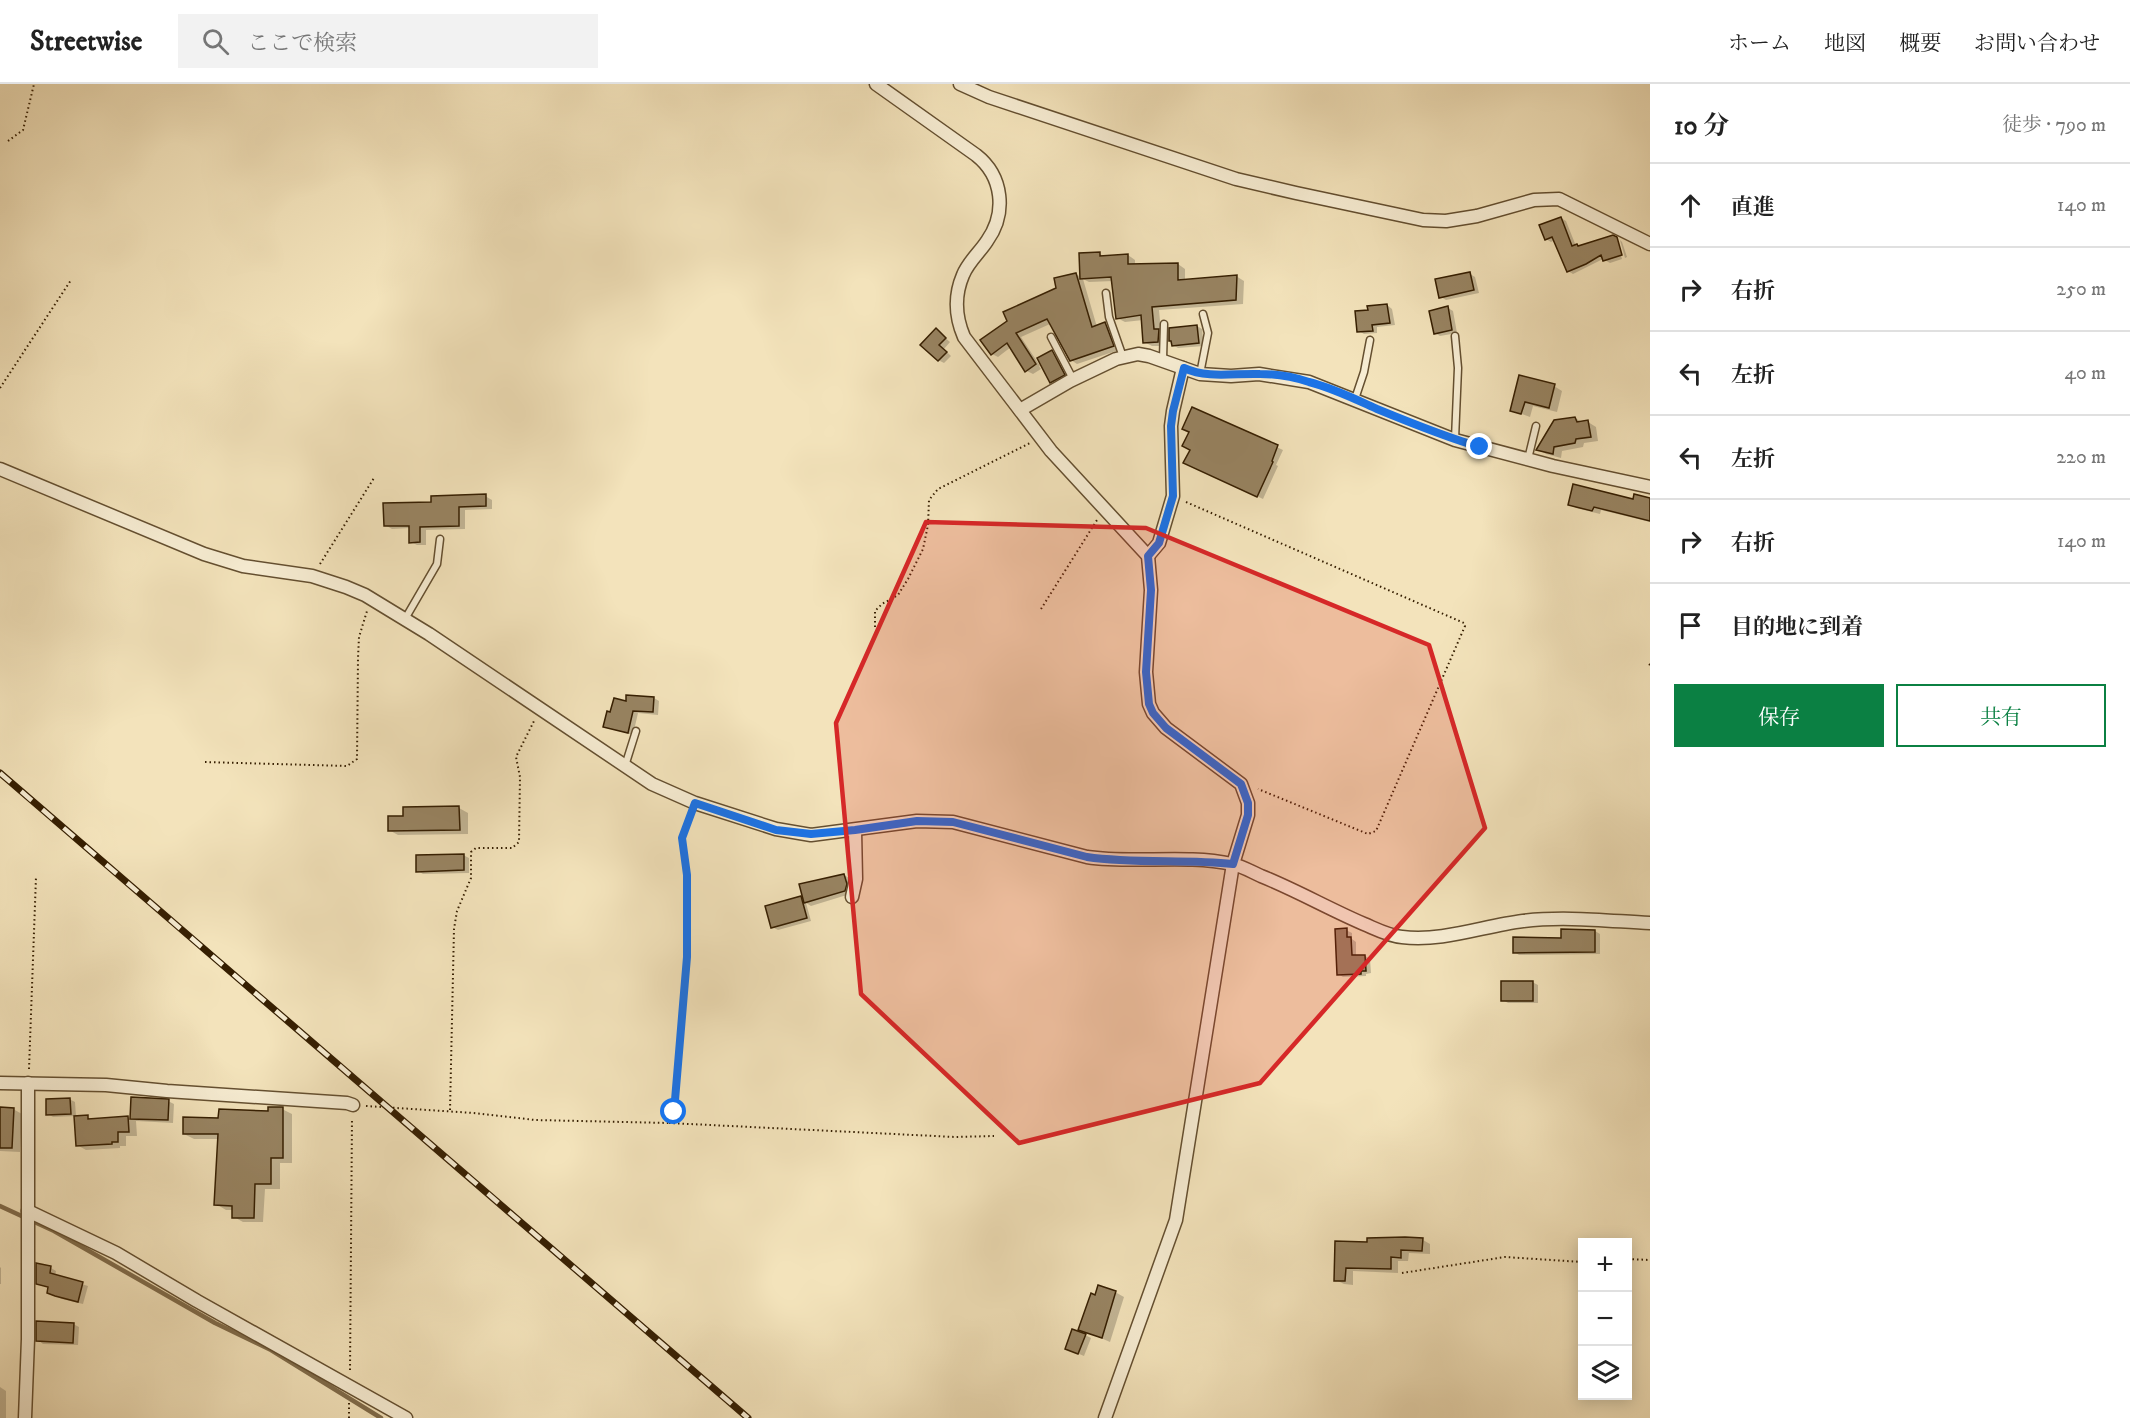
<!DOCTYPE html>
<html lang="ja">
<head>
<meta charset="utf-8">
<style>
	body { margin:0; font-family:"IM FELL DW Pica","Noto Serif JP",serif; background:#f2f2f2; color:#222 }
	.controls { position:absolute; right:18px; bottom:18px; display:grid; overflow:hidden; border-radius:0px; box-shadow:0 3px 15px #0003 }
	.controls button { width:54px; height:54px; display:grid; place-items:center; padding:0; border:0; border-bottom:2px solid #e0e0e0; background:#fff; color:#222; font:30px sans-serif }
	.stop { position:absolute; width:18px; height:18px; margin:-14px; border:4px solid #1a73e8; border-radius:50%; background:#fff }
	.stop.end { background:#1a73e8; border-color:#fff; box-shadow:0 2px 6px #0008 }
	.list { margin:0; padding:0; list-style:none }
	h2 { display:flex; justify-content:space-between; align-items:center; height:78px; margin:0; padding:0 24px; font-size:26px }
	h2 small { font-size:20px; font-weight:400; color:#767676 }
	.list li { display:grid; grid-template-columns:39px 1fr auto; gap:18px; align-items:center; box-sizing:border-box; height:84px; padding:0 24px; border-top:2px solid #e0e0e0 }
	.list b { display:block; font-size:22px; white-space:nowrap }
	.list em { font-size:20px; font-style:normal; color:#767676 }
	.actions { display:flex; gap:12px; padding:18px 24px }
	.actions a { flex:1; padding:14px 0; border:2px solid #0b8043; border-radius:0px; text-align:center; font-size:21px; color:#0b8043 }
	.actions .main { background:#0b8043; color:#fff }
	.icon { flex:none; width:33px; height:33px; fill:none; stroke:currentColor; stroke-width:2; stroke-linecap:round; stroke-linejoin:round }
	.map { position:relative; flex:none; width:1650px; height:1334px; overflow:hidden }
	header { display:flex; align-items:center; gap:36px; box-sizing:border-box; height:84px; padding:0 30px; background:#fff; border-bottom:2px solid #e0e0e0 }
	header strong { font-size:28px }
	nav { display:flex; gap:33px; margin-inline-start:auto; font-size:21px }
	.search { width:420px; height:54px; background:#f2f2f2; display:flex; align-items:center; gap:15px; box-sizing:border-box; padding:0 21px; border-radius:0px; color:#767676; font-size:22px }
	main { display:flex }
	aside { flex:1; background:#fff }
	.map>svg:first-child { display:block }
	.shadow { fill:#0003 }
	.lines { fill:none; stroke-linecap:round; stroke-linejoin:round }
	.stream { stroke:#806c4b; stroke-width:4.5 }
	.building { fill:#988462; stroke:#351e01; stroke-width:1.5 }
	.service-casing { stroke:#644f30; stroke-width:9 }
	.minor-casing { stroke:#644f30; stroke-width:15 }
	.path { stroke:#351e01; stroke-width:2; stroke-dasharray:1.5 3; stroke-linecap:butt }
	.service { stroke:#f7edd3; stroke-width:6 }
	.minor { stroke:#f7edd3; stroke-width:12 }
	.rail-casing { stroke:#351e01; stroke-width:7 }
	.rail { stroke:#f7edd3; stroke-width:4.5; stroke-dasharray:14; stroke-linecap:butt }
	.route { stroke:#1a73e8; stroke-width:8 }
	.marked { fill:#d62828; fill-opacity:0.2; stroke:#d62828; stroke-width:4.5; stroke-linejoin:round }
</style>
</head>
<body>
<header>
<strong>Streetwise</strong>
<div class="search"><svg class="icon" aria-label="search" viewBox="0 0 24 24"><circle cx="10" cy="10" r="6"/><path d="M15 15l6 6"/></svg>ここで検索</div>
<nav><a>ホーム</a><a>地図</a><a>概要</a><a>お問い合わせ</a></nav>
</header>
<main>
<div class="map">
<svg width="1650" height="1334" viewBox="0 0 1650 1334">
	<rect width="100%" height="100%" fill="#f3e3bb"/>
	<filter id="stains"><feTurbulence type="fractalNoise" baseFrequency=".00333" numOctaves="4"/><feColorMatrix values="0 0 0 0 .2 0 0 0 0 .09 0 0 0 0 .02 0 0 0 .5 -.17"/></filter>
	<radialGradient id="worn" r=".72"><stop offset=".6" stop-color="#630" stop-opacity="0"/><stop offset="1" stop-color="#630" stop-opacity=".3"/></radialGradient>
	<g class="shadow">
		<polygon points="1561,134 1566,137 1576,162 1581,163 1616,154 1622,175 1610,179 1603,175 1573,190 1568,187 1555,156 1551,158 1546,155"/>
		<polygon points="1620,156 1622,158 1627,173 1625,174"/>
		<polygon points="1100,170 1105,173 1128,171 1135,176 1135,181 1178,180 1185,185 1185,197 1236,192 1244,197 1243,220 1159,226 1161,248 1165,262 1152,262 1144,258 1143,236 1125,238 1117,234 1113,197 1089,198 1083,195 1097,243 1105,240 1111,243 1119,266 1077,280 1071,276 1050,240 1021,253 1040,282 1039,282 1041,285 1033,290 1027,287 1011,263 998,273 992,270 1058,205 1076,190 1082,194"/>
		<polygon points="1470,190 1475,193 1479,209 1446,216 1441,213"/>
		<polygon points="1387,221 1392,225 1395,241 1377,243 1377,249 1364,250 1359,247"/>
		<polygon points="1448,224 1453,227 1457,249 1440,252 1435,249"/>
		<polygon points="1197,242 1202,245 1204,262 1178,264 1173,261"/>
		<polygon points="936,246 950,258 944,265 951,272 944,279 938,276"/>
		<polygon points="1052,267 1057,271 1069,294 1057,301 1051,298"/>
		<polygon points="1520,293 1554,302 1562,307 1557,328 1533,322 1530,333 1511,326"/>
		<polygon points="1193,325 1283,366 1276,381 1278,382 1263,415 1191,381"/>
		<polygon points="1575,334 1582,338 1588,338 1596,343 1598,357 1584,359 1583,363 1562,367 1561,374 1546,370 1538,365"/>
		<polygon points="485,412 492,416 492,425 465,426 465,445 426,446 426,461 417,461 411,458 410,444 392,445 385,441 432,420"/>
		<polygon points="1650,416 1650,438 1601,426 1600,430 1576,424 1569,420"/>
		<polygon points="654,614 659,617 658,631 638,629 633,651 605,643 627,619"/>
		<polygon points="459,724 468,729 468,750 398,751 389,746 404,733"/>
		<polygon points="463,771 469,774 469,789 423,790 418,787"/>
		<polygon points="844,791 849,794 851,803 850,810 811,822 806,819 811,837 778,846 772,843 801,814 805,817"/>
		<polygon points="1346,846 1352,849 1352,855 1356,858 1356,873 1365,872 1370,875 1371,889 1366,890 1366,892 1343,893 1338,890"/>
		<polygon points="1562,846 1595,847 1600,850 1600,870 1519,871 1514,868 1562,855"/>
		<polygon points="1532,898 1538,901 1538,919 1508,919 1503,916"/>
		<polygon points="132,1014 168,1017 174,1020 173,1039 136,1037 137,1052 126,1052 126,1062 120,1062 120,1064 86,1066 77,1061 87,1033 93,1036 128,1034 131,1036"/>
		<polygon points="69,1015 75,1018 76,1032 53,1033 48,1030"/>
		<polygon points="0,1025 13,1025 22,1030 20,1068 0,1067"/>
		<polygon points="282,1025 292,1030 292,1079 280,1079 280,1105 265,1105 263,1138 243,1138 234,1133 234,1126 226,1126 216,1120 219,1055 194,1055 184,1050 220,1036 270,1029"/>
		<polygon points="1423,1156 1430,1160 1430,1170 1409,1169 1408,1177 1398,1177 1398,1189 1353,1187 1353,1201 1344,1200 1336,1196 1337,1159 1368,1160"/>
		<polygon points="0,1183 1,1184 1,1200 0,1200"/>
		<polygon points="51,1184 56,1187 55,1192 88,1202 83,1220 62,1215 54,1211 50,1204 38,1199"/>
		<polygon points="1115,1208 1124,1213 1110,1258 1080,1245 1095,1213"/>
		<polygon points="73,1240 79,1243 78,1261 43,1260 38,1256"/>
		<polygon points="1085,1251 1091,1254 1084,1272 1072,1267"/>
		<polygon points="0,1303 6,1307 6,1334 0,1334"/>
	</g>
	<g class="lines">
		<polyline class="stream" points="0,1122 54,1147 215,1239 271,1266 381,1334"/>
	</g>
	<g class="building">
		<polygon points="1561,133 1572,162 1577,160 1578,162 1613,151 1617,153 1622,171 1603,177 1601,171 1586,180 1567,188 1552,153 1545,156 1539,141"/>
		<polygon points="1100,168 1100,172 1128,170 1128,180 1178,179 1178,196 1237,191 1236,216 1152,223 1154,245 1159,245 1158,258 1143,259 1141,231 1116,235 1111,193 1080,195 1079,169"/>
		<polygon points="1470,188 1474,206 1439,214 1435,195"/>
		<polygon points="1076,189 1092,243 1105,238 1114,262 1070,277 1047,235 1016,249 1036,280 1025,288 1007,259 991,271 980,256 1007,237 1003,228 1056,204 1054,194"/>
		<polygon points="1387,220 1390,239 1372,241 1373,247 1357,248 1355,227 1368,226 1367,222"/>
		<polygon points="1448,222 1452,246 1434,250 1429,227"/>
		<polygon points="1197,241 1199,259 1172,262 1171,257 1169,257 1169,244"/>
		<polygon points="936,244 946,254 939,261 947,268 938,277 920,261"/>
		<polygon points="1052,266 1065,291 1050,299 1037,274"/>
		<polygon points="1519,291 1555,300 1549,324 1525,318 1521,330 1510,327"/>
		<polygon points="1192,323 1278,361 1272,377 1273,378 1257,413 1183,379 1190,366 1182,362 1189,348 1182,345"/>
		<polygon points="1575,333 1577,338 1588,336 1591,353 1576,355 1575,359 1554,363 1553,370 1536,366 1554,336"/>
		<polygon points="1573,400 1633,415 1634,410 1650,414 1650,437 1594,423 1592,427 1568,421"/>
		<polygon points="486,410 486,422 459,423 459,442 420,443 420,458 409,459 409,442 384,442 383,419 431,418 431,412"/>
		<polygon points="626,611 654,613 653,628 633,627 628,649 603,643 607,627 610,628 614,614 626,617"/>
		<polygon points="459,722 460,746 388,747 388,732 403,732 403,723"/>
		<polygon points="464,770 464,786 416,788 416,771"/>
		<polygon points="844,790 847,800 845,807 804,819 799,800"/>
		<polygon points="801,812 807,834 771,844 765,822"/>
		<polygon points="1347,844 1347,853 1351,853 1352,871 1365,871 1366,887 1361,887 1361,890 1337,891 1335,845"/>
		<polygon points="1561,845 1595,846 1595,868 1513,869 1513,853 1561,854"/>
		<rect x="1501" y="897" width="32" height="20"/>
		<polygon points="131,1013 169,1015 168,1036 130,1035"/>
		<polygon points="70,1014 71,1030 46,1031 46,1015"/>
		<polygon points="0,1023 14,1024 12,1064 0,1064"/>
		<polygon points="268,1023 283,1023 283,1074 271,1074 271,1100 255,1100 254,1134 232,1134 232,1122 214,1121 218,1050 183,1050 183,1033 218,1034 219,1025 268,1027"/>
		<polygon points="88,1031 88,1035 128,1032 129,1048 118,1048 118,1058 112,1058 112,1060 76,1062 74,1032"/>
		<polygon points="1405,1153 1423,1154 1422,1167 1401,1166 1401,1174 1391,1173 1391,1185 1346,1184 1345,1197 1334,1197 1335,1157 1367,1158 1367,1154"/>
		<polygon points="36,1179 51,1182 50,1189 83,1198 78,1218 55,1212 47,1209 48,1203 36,1200"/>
		<polygon points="1098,1201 1116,1207 1102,1254 1078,1246 1091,1209 1095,1211"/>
		<polygon points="36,1237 74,1239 73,1259 36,1257"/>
		<polygon points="1072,1245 1086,1250 1078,1270 1065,1265"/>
	</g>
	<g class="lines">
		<g class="service-casing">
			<g id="service">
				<polyline points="1106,209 1109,233 1123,273"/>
				<polyline points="1051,253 1073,295"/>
				<polyline points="1163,275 1164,240"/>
				<polyline points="1200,290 1208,249 1203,230"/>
				<polyline points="1355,315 1364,288 1370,256"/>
				<polyline points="1455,355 1458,284 1455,252"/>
				<polyline points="1528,375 1536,342"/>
				<polyline points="405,535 437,480 440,455"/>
				<polyline points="625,682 636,647"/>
			</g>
		</g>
		<g class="minor-casing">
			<g id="minor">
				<path d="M876,0L976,71C1003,92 1007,129 987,157C980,168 968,178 963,191C954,212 955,232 964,253L1051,367L1148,472L1151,506L1146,588L1149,620L1153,629L1166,644L1241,700L1248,719V731L1233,780L1176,1136L1105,1334"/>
				<polyline points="960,0 989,13 1236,95 1296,109 1423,136 1446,137 1477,132 1534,116 1559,115 1650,160"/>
				<polyline points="1020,326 1070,297 1116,275 1138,270 1149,272 1200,290 1231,292 1259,290 1309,298 1455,356 1553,382 1650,403"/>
				<path d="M0,385L204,470L243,482L312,492L346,503L365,511L429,550L652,700L695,719L776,745L811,751L917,737L953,738L1087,773C1134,780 1184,770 1232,780C1242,782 1252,788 1261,792C1296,806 1329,825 1364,840C1376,845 1389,852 1402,853C1443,858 1483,842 1523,837C1565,832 1608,837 1650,839"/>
				<polyline points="1148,472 1159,459 1173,412 1171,342 1173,327 1183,284"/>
				<polyline points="852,813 856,795 855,746"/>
				<polyline points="0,999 106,1001 167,1007 347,1019 353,1021"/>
				<polyline points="28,1127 116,1169 197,1217 406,1334"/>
				<polyline points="25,1334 28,1255 28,999"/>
			</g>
		</g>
		<g class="path">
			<polyline points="8,57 23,46 34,0"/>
			<polyline points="0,304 71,196"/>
			<polyline points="1186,418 1464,539 1465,542 1376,747 1368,750 1258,705"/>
			<polyline points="320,480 374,394"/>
			<polyline points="1041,525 1097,436"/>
			<polyline points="875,543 875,527 882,520 898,511 908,495 923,465 928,441 929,416 938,405 1030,359"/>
			<polyline points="1649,580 1650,581"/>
			<polyline points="205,678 347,682 357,675 358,574 359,553 367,527"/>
			<polyline points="29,985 36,793"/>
			<polyline points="366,1022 474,1029 535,1036 669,1039 674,1028 687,873 687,791 682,754 691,730"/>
			<polyline points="450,1026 454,845 457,827 471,794 471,768 476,764 512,764 519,758 520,693 516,673 535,635"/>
			<polyline points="669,1039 955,1053 994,1052"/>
			<polyline points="1628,1175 1650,1176"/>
			<polyline points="1402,1189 1505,1173 1582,1178"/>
			<polyline points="350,1286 352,1034"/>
			<polyline points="349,1334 349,1316"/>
		</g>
		<use href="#service" class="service"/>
		<use href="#minor" class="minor"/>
		<g class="rail-casing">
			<polyline id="rail" points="0,689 748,1334"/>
		</g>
		<use href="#rail" class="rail"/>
	</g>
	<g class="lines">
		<path class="route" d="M674,1028L687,873V791L682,754L695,719L776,746L811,750L855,746L917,737L953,738L1087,773C1135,780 1184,775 1233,780L1248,731V719L1241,700L1166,644L1153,629L1149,620L1146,588L1151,506L1148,472L1159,459L1173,412L1171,342L1173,327L1184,284C1208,295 1234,289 1260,290C1276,290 1294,293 1309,298C1333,304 1355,315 1377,325C1411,339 1445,353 1480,363"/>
	</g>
	<path class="marked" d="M926,438L1146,444L1429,561L1485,744L1260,999L1019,1059L861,910L836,639Z"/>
	<rect width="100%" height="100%" filter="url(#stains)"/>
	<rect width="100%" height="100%" fill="url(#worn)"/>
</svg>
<div class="controls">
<button>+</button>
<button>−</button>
<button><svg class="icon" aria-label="layers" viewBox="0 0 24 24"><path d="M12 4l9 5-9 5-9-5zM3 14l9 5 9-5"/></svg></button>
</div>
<div class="stop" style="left:674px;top:1028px"></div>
<div class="stop end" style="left:1480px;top:363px"></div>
</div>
<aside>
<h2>10 分<small>徒歩 · 790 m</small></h2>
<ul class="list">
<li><svg class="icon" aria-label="ahead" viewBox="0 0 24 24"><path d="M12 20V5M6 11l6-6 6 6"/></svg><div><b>直進</b></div><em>140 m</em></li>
<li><svg class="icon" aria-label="right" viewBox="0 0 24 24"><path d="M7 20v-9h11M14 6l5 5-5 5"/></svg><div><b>右折</b></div><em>250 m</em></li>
<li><svg class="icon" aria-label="left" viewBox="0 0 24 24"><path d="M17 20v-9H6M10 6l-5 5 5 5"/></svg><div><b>左折</b></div><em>40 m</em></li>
<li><svg class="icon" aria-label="left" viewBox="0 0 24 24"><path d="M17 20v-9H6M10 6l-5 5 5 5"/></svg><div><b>左折</b></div><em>220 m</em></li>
<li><svg class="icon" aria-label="right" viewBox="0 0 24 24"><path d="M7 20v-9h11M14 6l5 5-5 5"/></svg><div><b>右折</b></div><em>140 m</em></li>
<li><svg class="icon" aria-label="arrive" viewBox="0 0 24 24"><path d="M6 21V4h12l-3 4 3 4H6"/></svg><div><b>目的地に到着</b></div></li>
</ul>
<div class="actions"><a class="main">保存</a><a>共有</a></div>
</aside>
</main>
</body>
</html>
